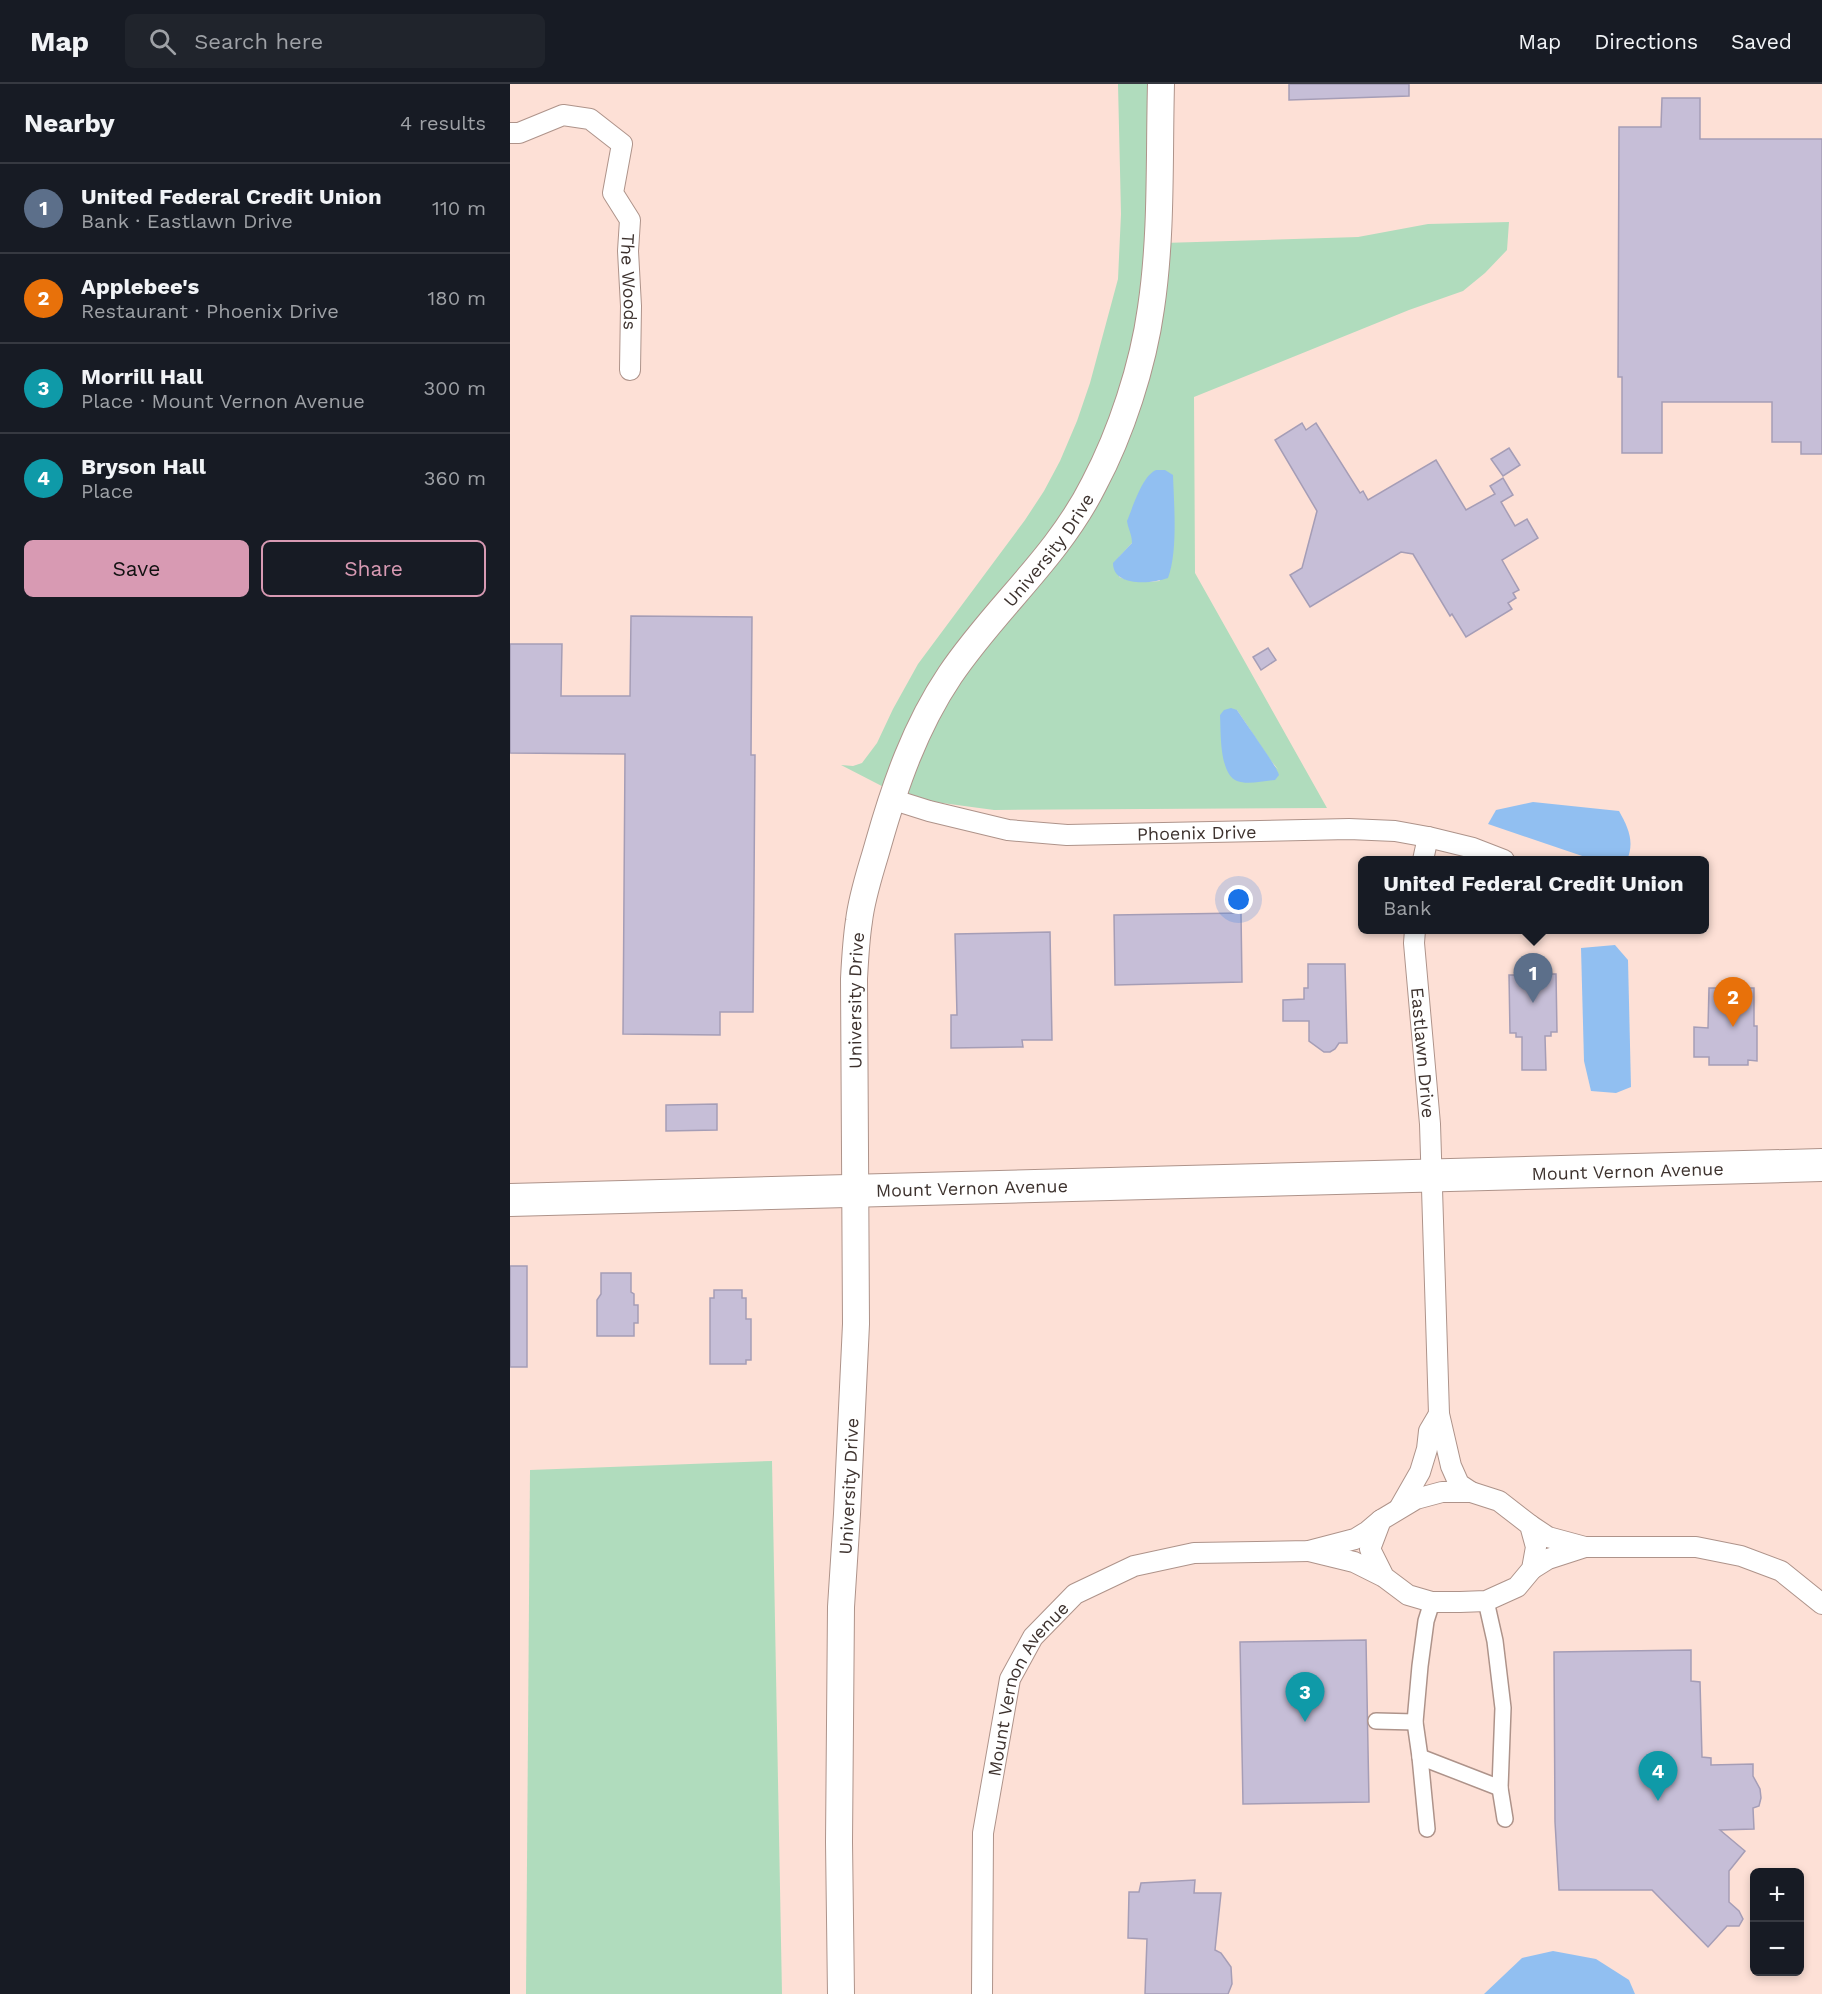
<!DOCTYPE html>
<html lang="en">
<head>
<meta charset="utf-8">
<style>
	body { margin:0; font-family:"Work Sans",sans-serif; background:#20242c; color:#f1f3f6 }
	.controls { position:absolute; right:18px; bottom:18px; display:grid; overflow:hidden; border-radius:9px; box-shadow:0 3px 9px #0003 }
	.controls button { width:54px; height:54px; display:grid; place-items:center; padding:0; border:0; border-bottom:2px solid #363941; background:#171b24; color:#f1f3f6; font:30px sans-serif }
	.you { position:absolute; left:729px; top:816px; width:21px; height:21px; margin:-15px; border:4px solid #fff; border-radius:50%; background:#1a73e8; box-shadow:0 0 0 9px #1a73e833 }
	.badge { display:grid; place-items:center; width:39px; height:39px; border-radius:50%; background:#d89ab3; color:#fff; font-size:20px; font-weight:700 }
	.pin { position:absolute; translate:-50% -50px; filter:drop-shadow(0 2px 3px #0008) }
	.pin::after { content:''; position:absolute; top:32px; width:21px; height:18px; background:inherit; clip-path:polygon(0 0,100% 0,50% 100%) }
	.popup { position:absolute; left:848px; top:772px; width:351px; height:78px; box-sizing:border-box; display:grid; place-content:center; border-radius:9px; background:#171b24; filter:drop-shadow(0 2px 4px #0005); font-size:20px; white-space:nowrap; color:#9ea1a6 }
	.popup b { font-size:22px; color:#f1f3f6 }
	.popup::after { content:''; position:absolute; left:50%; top:100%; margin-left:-12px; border:12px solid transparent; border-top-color:#171b24 }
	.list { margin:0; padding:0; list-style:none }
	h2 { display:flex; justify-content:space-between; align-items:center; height:78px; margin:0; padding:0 24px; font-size:26px }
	h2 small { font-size:20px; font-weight:400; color:#9ea1a6 }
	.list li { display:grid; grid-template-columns:39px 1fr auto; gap:18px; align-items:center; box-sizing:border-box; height:90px; padding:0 24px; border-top:2px solid #363941 }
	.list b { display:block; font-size:22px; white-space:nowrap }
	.list p { margin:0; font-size:20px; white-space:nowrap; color:#9ea1a6 }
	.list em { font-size:20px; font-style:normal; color:#9ea1a6 }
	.actions { display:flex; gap:12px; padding:18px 24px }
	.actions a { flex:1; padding:14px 0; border:2px solid #d89ab3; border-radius:9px; text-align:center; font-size:21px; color:#d89ab3 }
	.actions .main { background:#d89ab3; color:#111 }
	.icon { flex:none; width:33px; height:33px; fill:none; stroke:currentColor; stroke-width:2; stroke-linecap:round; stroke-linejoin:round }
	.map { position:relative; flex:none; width:1312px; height:1910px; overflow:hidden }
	header { display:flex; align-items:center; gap:36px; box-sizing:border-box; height:84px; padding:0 30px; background:#171b24; border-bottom:2px solid #363941 }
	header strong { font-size:28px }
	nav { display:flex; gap:33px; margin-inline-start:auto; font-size:21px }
	.search { width:420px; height:54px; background:#20242c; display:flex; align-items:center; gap:15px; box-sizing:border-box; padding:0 21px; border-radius:9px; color:#9ea1a6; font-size:22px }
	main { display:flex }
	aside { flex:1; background:#171b24 }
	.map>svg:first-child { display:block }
	.green { fill:#b0dcbd; fill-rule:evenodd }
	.water { fill:#91bff1 }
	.building { fill:#c6bed7; stroke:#a59db6; stroke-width:1.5 }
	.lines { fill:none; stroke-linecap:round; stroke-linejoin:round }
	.pedestrian-casing { stroke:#ae938a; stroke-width:18 }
	.minor-casing { stroke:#ae938a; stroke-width:22 }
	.tertiary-casing { stroke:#ae938a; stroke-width:28 }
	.primary-casing { stroke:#ae938a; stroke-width:34 }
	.pedestrian { stroke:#fff; stroke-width:15 }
	.minor { stroke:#fff; stroke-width:20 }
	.tertiary { stroke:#fff; stroke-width:26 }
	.primary { stroke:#fff; stroke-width:32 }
	.labels { text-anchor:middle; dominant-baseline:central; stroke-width:6; stroke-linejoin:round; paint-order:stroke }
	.street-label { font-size:18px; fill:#3d322e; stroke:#fff }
</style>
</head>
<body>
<header>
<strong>Map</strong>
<div class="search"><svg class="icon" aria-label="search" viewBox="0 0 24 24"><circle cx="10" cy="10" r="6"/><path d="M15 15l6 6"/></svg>Search here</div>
<nav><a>Map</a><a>Directions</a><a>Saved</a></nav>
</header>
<main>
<aside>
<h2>Nearby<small>4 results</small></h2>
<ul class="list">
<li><span class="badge" style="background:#5c6f8a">1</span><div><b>United Federal Credit Union</b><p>Bank · Eastlawn Drive</p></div><em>110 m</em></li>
<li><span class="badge" style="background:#e8710a">2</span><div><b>Applebee's</b><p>Restaurant · Phoenix Drive</p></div><em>180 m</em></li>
<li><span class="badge" style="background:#0f9aa8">3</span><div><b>Morrill Hall</b><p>Place · Mount Vernon Avenue</p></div><em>300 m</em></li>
<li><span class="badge" style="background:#0f9aa8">4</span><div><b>Bryson Hall</b><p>Place</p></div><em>360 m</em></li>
</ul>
<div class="actions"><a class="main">Save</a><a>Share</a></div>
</aside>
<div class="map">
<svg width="1312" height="1910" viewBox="0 0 1312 1910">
	<rect width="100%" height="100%" fill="#fde0d6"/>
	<g class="green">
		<path d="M608,0H654L653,159L848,153L918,140L999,138L997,166L975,189L953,207L899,226L684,313L685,489L817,724L484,726L395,714L331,681L343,682L352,679L367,659L383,625L408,580L515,436L534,407L550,377L567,337L580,299L608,195L611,130ZM622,450L650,497C635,498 622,498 609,493V473L622,459ZM727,626L761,677L768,685L710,631Z"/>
		<polygon points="262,1377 272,1910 16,1910 20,1386"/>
	</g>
	<g class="water">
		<path d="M646,386H655L663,391C664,421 668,467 658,494C641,500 603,503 603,479L622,459C622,450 618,445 617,437C623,423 632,392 646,386Z"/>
		<path d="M721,624L727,626C734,637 768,684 769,691L765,696C754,697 737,701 727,697C709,690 711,647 710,631L714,626Z"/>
		<path d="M1023,718L1109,727C1118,743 1125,758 1117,776H1084L978,740L986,726Z"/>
		<polygon points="1105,861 1118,876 1121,1003 1106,1009 1081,1007 1074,977 1071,864"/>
		<polygon points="1043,1867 1086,1875 1119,1896 1125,1910 974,1910 1012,1874"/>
	</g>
	<g class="building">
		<polygon points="779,0 899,0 899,12 779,16"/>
		<polygon points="1152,14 1190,14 1190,55 1312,55 1312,370 1291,370 1291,358 1262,358 1262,318 1152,318 1152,369 1112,369 1112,293 1108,293 1109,43 1151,43"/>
		<polygon points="792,339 796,346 806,339 850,409 853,407 858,416 926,376 956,426 985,410 980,402 993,394 1003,411 991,418 1005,442 1017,435 1028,454 992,476 1009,506 1003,509 1006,514 998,519 1002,525 956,553 942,530 940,532 903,470 891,468 800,523 780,491 792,484 807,427 765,356"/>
		<polygon points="999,364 1010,381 993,392 981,375"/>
		<polygon points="121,532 242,533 241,671 245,671 243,928 210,928 210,951 113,950 115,670 0,669 0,560 52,560 51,612 120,612"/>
		<polygon points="758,564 766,576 751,586 743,573"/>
		<polygon points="731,829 732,898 605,901 604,831"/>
		<polygon points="540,848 542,956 512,956 513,963 441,964 441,931 447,931 445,850"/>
		<polygon points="798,880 835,880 837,959 829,959 825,965 820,968 814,968 799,957 799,937 773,937 773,916 794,915 794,904 798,904"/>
		<polygon points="1010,886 1035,886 1035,890 1046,890 1047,948 1041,948 1041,952 1035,952 1036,986 1012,986 1012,953 1006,953 1006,949 1000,949 999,891 1010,891"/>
		<polygon points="1199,904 1244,904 1244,942 1247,942 1247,977 1238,976 1238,981 1199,981 1199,973 1184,973 1184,943 1198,944"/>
		<polygon points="207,1020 207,1046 156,1047 156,1021"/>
		<rect x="0" y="1182" width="17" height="101"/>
		<polygon points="91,1189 121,1189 121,1208 124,1210 124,1221 128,1221 128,1239 124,1239 124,1252 87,1252 87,1216 91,1210"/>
		<polygon points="204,1206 232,1206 232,1214 236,1214 236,1235 241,1235 241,1276 236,1276 236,1280 200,1280 200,1214 204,1214"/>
		<polygon points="856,1556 859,1718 733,1720 730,1558"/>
		<polygon points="1181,1566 1181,1597 1190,1598 1192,1673 1201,1674 1201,1681 1243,1680 1243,1692 1250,1705 1251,1714 1249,1722 1243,1724 1244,1745 1210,1746 1235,1767 1219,1787 1219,1818 1229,1827 1233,1835 1229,1842 1217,1842 1198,1863 1142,1806 1049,1806 1045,1738 1044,1568"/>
		<polygon points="685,1796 684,1809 711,1809 705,1866 711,1869 721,1883 722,1900 718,1910 635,1910 637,1855 618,1854 619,1808 629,1808 631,1799"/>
	</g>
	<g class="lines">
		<g class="pedestrian-casing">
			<g id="pedestrian">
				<polyline points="976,1517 985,1557 993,1624 990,1704 995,1735"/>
				<polyline points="866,1637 905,1638"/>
				<polyline points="910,1673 990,1704"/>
				<polyline points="917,1745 910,1673 905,1638 910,1582 916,1537 922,1518"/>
			</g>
		</g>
		<g class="minor-casing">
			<g id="minor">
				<path id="s1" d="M0,49H9L53,31L80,35L112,60L103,109L120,136L118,167L121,222L120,286"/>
				<path id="s2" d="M381,715L419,727L498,746L557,751L839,745L885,747L918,753L963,764L994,776"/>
				<polyline points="913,776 918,753"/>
				<path id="s3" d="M905,846L904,859L920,1040L929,1330L941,1382L949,1400L961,1408"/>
				<polyline points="890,1423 910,1388 917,1365 919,1347 929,1330"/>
				<polyline points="1020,1441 1038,1453 1075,1463"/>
				<polyline points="799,1467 844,1478 874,1493 898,1511 922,1518 950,1518 976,1517 1007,1503 1022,1485 1026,1463 1020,1441 989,1417 961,1408 932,1408 906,1415 871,1436 860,1465 874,1493"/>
				<polyline points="1022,1485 1038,1475 1075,1463 1186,1463 1231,1472 1271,1487 1312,1520"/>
				<path id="s4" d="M472,1910L473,1749L500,1595L523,1553L565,1510L624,1482L684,1469L799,1467L845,1455L858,1447L871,1436"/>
			</g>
		</g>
		<g class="tertiary-casing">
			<g id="tertiary">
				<path id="s5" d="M331,1910L329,1758L331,1523L337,1430L346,1240L344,895C345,876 346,856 349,837C352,811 361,786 368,761C385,701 405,643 440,591C485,524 547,474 584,400C611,349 633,282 641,224C652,150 649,75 651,0"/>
			</g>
		</g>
		<g class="primary-casing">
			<g id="primary">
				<path id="s6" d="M0,1116C437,1103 875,1094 1312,1081"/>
			</g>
		</g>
		<use href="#pedestrian" class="pedestrian"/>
		<use href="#minor" class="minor"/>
		<use href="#tertiary" class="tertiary"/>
		<use href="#primary" class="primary"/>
	</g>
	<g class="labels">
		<g class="street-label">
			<text stroke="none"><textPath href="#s1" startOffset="268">The Woods</textPath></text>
			<text stroke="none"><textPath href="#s5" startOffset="1497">University Drive</textPath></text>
			<text stroke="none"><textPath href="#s2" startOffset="310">Phoenix Drive</textPath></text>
			<text stroke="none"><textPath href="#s5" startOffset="994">University Drive</textPath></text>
			<text stroke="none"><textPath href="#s3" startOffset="123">Eastlawn Drive</textPath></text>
			<text stroke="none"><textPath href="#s6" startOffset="1118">Mount Vernon Avenue</textPath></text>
			<text stroke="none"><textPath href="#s6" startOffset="462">Mount Vernon Avenue</textPath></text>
			<text stroke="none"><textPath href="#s5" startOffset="508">University Drive</textPath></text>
			<text stroke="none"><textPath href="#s4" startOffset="315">Mount Vernon Avenue</textPath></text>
		</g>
	</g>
</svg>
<div class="controls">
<button>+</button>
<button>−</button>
</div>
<div class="you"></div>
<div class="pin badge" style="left:1023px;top:919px;background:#5c6f8a">1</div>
<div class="popup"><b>United Federal Credit Union</b>Bank</div>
<div class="pin badge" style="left:1223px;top:943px;background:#e8710a">2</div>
<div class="pin badge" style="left:795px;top:1638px;background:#0f9aa8">3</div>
<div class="pin badge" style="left:1148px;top:1717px;background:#0f9aa8">4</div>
</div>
</main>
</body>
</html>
